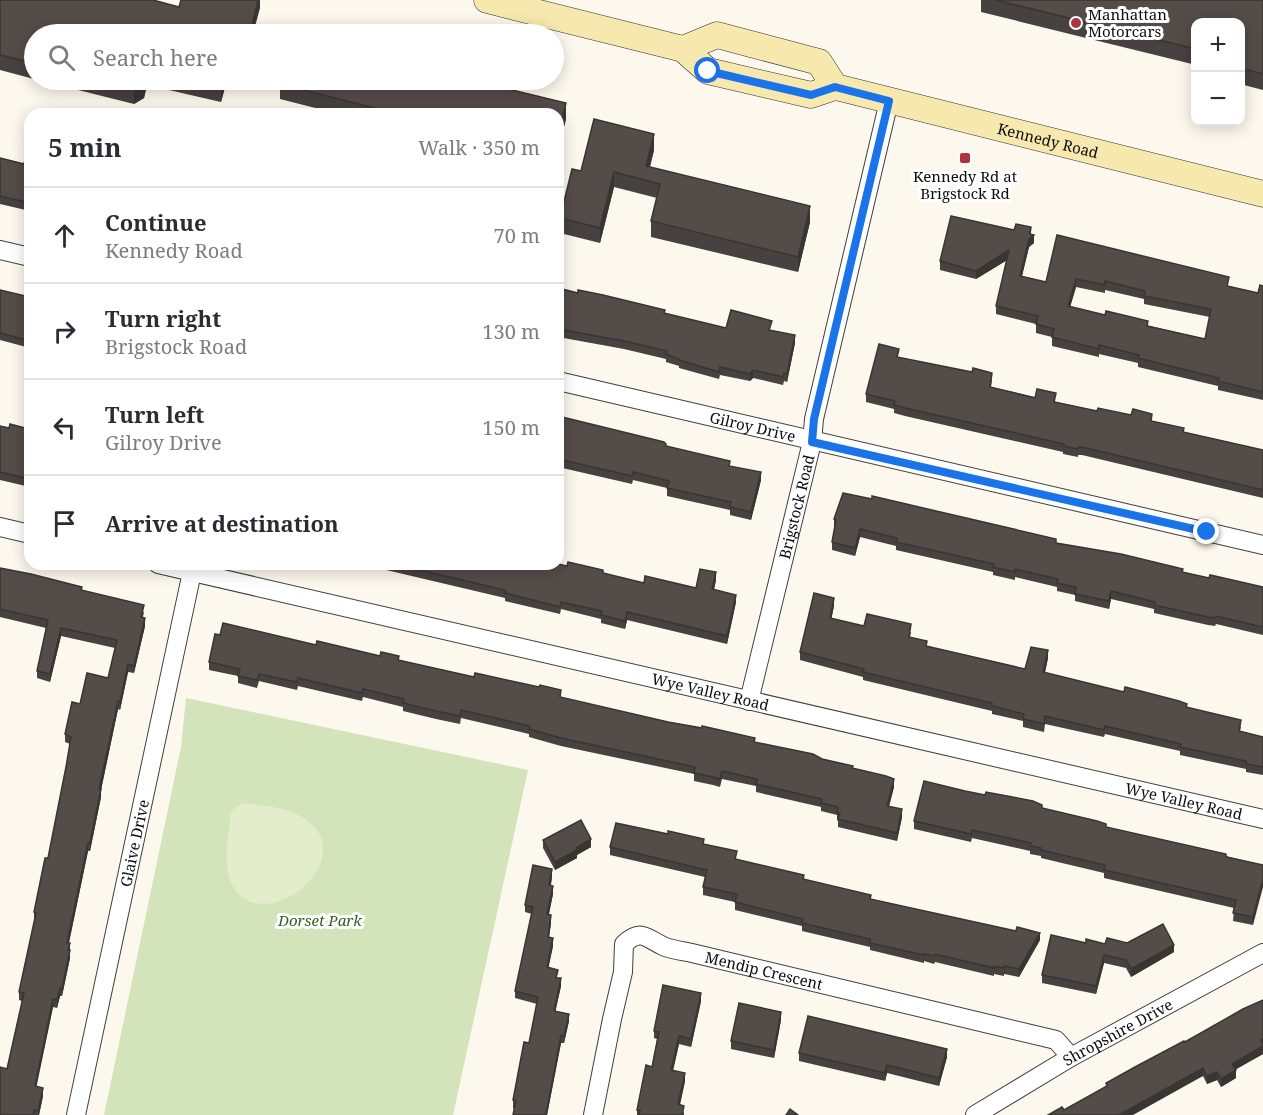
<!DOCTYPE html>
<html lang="en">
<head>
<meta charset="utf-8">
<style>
	body { margin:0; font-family:"Noto Serif",serif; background:#f2f2f3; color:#2b2b33 }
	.controls { position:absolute; right:18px; top:18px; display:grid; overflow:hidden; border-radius:12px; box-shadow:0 3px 15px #0003 }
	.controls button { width:54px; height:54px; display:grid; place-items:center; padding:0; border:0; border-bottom:2px solid #e1e1e2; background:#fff; color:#2b2b33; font:30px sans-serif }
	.stop { position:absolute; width:18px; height:18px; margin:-14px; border:4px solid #1a73e8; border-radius:50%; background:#fff }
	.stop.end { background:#1a73e8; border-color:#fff; box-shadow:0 2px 6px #0008 }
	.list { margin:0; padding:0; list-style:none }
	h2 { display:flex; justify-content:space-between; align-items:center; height:78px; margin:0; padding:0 24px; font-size:26px }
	h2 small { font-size:20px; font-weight:400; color:#7c7c81 }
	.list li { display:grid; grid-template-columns:39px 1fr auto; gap:18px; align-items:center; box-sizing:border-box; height:96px; padding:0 24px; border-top:2px solid #e1e1e2 }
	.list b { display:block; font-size:22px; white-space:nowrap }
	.list p { margin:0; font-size:20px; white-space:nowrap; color:#7c7c81 }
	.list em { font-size:20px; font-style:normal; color:#7c7c81 }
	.icon { flex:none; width:33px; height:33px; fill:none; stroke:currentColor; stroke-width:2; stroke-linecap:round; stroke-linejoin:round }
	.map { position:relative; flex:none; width:1263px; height:1115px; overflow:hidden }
	.search { position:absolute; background:#fff; box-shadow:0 3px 15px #0003; left:24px; top:24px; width:540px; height:66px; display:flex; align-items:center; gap:15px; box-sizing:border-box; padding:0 21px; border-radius:33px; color:#7c7c81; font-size:22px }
	.panel { position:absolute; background:#fff; box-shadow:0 3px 15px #0003; left:24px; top:108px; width:540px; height:462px; border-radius:18px }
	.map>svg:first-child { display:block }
	.green { fill:#d3e4ba }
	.pitch { fill:#e3eccb }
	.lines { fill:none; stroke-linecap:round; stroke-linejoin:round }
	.minor-casing { stroke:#3f3f3f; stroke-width:20 }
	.secondary-casing { stroke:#2e2e2e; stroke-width:27 }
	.minor { stroke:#fff; stroke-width:18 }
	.secondary { stroke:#f7e8ae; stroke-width:26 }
	.wall { fill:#47413f; fill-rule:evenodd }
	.shaded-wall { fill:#3a3533 }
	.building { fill:#534c49; stroke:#3a3533; stroke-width:1.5; fill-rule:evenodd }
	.route { stroke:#1a73e8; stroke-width:8 }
	.poi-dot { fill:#ad3343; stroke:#fff; stroke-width:2 }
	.labels { text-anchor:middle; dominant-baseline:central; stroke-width:6; stroke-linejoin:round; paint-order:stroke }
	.poi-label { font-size:15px; fill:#0c0c0c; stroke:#fff; text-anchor:start }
	.street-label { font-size:15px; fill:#0c0c0c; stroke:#fff }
	.park-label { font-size:15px; font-style:italic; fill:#345d23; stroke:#fff }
</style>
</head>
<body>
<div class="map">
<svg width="1263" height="1115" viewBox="0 0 1263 1115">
	<rect width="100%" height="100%" fill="#fdf8ed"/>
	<polygon class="green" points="186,698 528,770 453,1115 104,1115 181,747"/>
	<path class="pitch" d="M243,803C259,805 277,806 292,812C376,848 268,941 234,888C221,868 229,834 231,811Z"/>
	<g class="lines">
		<g class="minor-casing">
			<g id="minor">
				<polyline points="0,250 30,257"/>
				<path id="s1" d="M558,381L1263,545"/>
				<polyline points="0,527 30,534"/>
				<path id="s2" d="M158,564L1263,819"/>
				<path id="s3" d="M749,701L812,442L814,419L889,101"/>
				<path id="s4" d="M76,1115L192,572"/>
				<path id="s5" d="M593,1115L612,1019L623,972L624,944C641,928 646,938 663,946C672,950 683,951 692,953L1056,1040L1071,1057"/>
				<path id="s6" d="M975,1115L1071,1057L1263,953"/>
			</g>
		</g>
		<g class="secondary-casing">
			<g id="secondary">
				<path id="s7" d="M487,0L683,49L708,71L811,95L835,87L840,88L1263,194"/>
				<polyline points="683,49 717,35 819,62 835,87"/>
			</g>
		</g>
		<use href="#minor" class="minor"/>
		<use href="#secondary" class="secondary"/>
	</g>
	<g class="wall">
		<polygon points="0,0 179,7 260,0 260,8 34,34 34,79 0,70"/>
		<polygon points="981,0 1263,0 1263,90 1240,84 1240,22 1196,22 1196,65 981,12"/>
		<polygon points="38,80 227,80 221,102 147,85 144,98 134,104"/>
		<polygon points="281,80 471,80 566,103 566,119 558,150 558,114 339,114 280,99 280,84"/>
		<polygon points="654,150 650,167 810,222 798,272 651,237 651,221 657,198 614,187 600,243 560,233 560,218 581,171"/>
		<polygon points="0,158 24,164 30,161 30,211 0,204"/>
		<path d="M1031,234L1034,243L1029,247L1022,276L1046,282L1057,235L1229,286L1258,293L1263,286V400L1218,390V386L1138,367V363L1099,354V357L1052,346V337L1036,333V324L996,314V306L1007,260L976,279L940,270V261ZM1076,287L1105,293V290L1144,299V304L1210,317L1205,339L1070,307Z"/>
		<polygon points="558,288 726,328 771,330 795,343 787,382 784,381 783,385 753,378 750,381 720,375 719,379 679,368 679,366 666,362 666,359 624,349 558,337"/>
		<polygon points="0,290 30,297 30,348 0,340"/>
		<polygon points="899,358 992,380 991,387 1097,411 1152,421 1184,432 1263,450 1263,498 1082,455 1078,455 1078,457 1063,454 1063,452 905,416 894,413 894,409 866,402 866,394"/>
		<polygon points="558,416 666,446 730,466 761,480 751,520 730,515 730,510 667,496 667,488 633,480 632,484 558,467"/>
		<polygon points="0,426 29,437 29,438 30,439 30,487 0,480"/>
		<polygon points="834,519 1056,543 1209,578 1263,587 1263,635 1216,624 1215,626 1208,625 1154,613 1154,609 1111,599 1109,609 1075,601 1075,595 1057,591 1057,587 1015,577 1015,580 993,575 993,572 896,550 896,546 860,537 855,556 832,550 832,542 835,527 834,527"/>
		<polygon points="353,564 558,564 644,583 696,588 716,580 714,590 736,602 727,644 627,620 625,629 601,623 601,619 561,609 560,614 505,601 505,598 365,565 359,566"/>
		<polygon points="0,568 82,590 144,612 143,617 145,626 134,673 128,672 120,710 118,709 101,790 101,797 90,851 88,851 69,943 70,943 70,958 62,996 60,996 57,1008 53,1007 36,1086 43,1096 39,1115 0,1115 7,1069 22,1001 19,1000 19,992 35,920 34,920 34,912 48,858 66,767 70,744 65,742 65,734 80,704 108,678 115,648 61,636 50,682 37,678 37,671 46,628 0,617"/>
		<polygon points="834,606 831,619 864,626 911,632 910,637 927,646 1025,669 1048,658 1045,673 1187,707 1241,727 1240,731 1263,737 1263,775 1246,772 1246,769 1180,755 1180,751 1105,734 1104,737 1045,724 1044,732 1023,727 1023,721 992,714 992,711 863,680 863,677 800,660 800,652"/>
		<polygon points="220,635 316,645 399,660 755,742 822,759 853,768 894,787 889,806 902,817 897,841 838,827 838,821 837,820 837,815 821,811 821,807 756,792 756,786 722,779 720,787 713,785 694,781 694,774 561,746 529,737 529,734 461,718 460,724 436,719 403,711 403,707 363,697 362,701 298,686 297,690 259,681 257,688 238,683 238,676 209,670 209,662"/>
		<polygon points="1042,808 1106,827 1263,865 1253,925 1233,921 1234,908 1104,878 1104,873 1041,858 1041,856 1030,854 1030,851 972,838 971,842 914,829 914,821"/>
		<polygon points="543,840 591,847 577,855 577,858 555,870 543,848"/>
		<polygon points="704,844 737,859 871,899 1040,940 1019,977 1004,974 1004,976 994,974 994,976 935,962 934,964 924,961 924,963 870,950 870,947 802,931 802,926 735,910 735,902 703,895 703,887 705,877 610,855 610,847"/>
		<polygon points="552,877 551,885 553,894 549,914 551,923 549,937 553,946 548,968 558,978 561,986 555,1011 569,1021 564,1043 561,1043 547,1115 513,1115 514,1109 513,1108 513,1100 529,1043 537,1004 515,998 515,991 532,914 525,912 525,905"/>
		<polygon points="1127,943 1174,952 1131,977 1126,968 1104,963 1096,994 1042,983 1042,975 1105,944"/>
		<polygon points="1263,1000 1263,1054 1235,1070 1236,1078 1221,1087 1217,1080 1207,1084 1203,1076 1064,1110 1106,1087 1106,1083"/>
		<polygon points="701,1001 691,1047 679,1044 673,1071 685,1081 680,1105 684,1113 684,1115 637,1115 637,1110 652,1067 657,1039 654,1038 654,1031"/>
		<polygon points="781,1020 774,1058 731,1049 731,1041"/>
		<polygon points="799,1053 947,1057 939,1086 887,1073 885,1081 799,1061"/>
	</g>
	<g class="shaded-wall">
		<polygon points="258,0 260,0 260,8 253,34 250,34"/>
		<polygon points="145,80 147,80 147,85 144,98 134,104 134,89"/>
		<polygon points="223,80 227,80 221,102 221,87"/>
		<polygon points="566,103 566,119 558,150 558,135"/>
		<polygon points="654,134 654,150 646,182 646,166"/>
		<polygon points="614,172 614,187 600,243 600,228"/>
		<polygon points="810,206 810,222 798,272 798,257"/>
		<polygon points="1031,227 1031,237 1034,235 1034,243 1029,247 1020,284 1020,276"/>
		<polygon points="1009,250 1009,259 976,279 976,271"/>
		<polygon points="1076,279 1076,287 1068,314 1068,306"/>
		<polygon points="795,335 795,343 787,382 787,374"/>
		<polygon points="753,370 753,378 750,381 750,374"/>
		<polygon points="761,472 761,480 751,520 751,512"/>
		<polygon points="860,529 860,537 855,556 855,548"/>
		<polygon points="716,572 716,580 712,597 712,589"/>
		<polygon points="1111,591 1111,599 1109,609 1109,601"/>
		<polygon points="736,595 736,602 727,644 727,636"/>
		<polygon points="834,598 834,606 830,626 830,618"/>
		<polygon points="627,612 627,620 625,629 625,621"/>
		<polygon points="145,618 145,626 134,673 134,666"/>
		<polygon points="61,628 61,636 50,682 50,674"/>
		<polygon points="1048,650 1048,658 1043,680 1043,672"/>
		<polygon points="128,664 128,672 120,710 120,702"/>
		<polygon points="118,701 118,709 101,790 101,797 90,851 90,843 99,789"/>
		<polygon points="894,779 894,787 887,814 887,806"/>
		<polygon points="902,809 902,817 897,841 897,833"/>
		<polygon points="591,839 591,847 577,855 577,858 555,870 555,862 576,848"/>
		<polygon points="88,843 88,851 67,951 67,943"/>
		<polygon points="552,869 552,877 549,893 549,885"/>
		<polygon points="1263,879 1263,887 1253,925 1253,917"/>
		<polygon points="553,886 553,894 547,922 547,914"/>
		<polygon points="551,915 551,923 548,945 548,937"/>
		<polygon points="1040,933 1040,940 1019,977 1019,969"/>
		<polygon points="553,938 553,946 547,975 547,967"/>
		<polygon points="70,943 70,958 62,996 62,989"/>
		<polygon points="1174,945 1174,952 1131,977 1131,969"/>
		<polygon points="1104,955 1104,963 1096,994 1096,986"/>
		<polygon points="561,978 561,986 554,1018 554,1011"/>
		<polygon points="60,988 60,996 57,1008 57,1000"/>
		<polygon points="701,993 701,1001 691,1047 691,1039"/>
		<polygon points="53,999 53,1007 35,1094 35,1086"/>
		<polygon points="781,1012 781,1020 774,1058 774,1050"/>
		<polygon points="569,1014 569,1021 564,1043 564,1036"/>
		<polygon points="561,1035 561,1043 547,1115 546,1115"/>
		<polygon points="679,1036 679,1044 671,1078 671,1070"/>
		<polygon points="1263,1039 1263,1054 1232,1071 1232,1064"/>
		<polygon points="947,1049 947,1057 939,1086 939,1078"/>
		<polygon points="887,1065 887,1073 885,1081 885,1073"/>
		<polygon points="1203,1068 1203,1076 1133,1115 1119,1115"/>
		<polygon points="1236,1070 1236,1078 1221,1087 1221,1079"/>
		<polygon points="1217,1072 1217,1080 1207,1084 1207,1076"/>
		<polygon points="685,1073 685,1081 678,1112 678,1104"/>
		<polygon points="43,1088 43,1096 39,1115 38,1115"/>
	</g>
	<g class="building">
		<polygon points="0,0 153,0 179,7 181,0 258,0 250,34 34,34 34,63 0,55"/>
		<polygon points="995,0 1263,0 1263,74 1240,68 1240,22 1196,22 1196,49"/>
		<polygon points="98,80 145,80 144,82 134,89"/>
		<polygon points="190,80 223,80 221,87"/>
		<polygon points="281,80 471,80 566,103 558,135 558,114 381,114 382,110 280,84"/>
		<polygon points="594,119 654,134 646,166 810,206 798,257 651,221 660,184 614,172 600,228 560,218 572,169 581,171"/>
		<polygon points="0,158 24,164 25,160 30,161 30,203 0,196"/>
		<path d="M951,216L1014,230L1016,224L1031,227L1030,234L1034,235L1029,239L1020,276L1046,282L1057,235L1229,277L1227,286L1258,293L1260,285L1263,286V392L1218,381L1219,378L1138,358L1139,355L1099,345V349L1052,337L1054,329L1036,324L1038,316L996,306L1009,250L976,271L940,261ZM1076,279L1105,285V281L1145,291L1144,296L1211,309L1205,339L1147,326L1148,321L1106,311L1105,315L1068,306Z"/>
		<polygon points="558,288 578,293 578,290 603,295 665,310 664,313 726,328 731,310 772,321 769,330 795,335 787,374 784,373 783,377 753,370 750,374 720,367 719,372 679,360 679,359 666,354 667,351 624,341 558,329"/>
		<polygon points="0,290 30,297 30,341 0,333"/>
		<polygon points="879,344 899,349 897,357 972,372 973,368 992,373 990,387 1035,398 1037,389 1056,393 1054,402 1097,411 1098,408 1131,415 1133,409 1152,414 1151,421 1184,428 1183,432 1263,450 1263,490 1082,447 1078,447 1078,449 1063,446 1064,444 905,408 894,405 895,401 866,394"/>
		<polygon points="558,416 664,442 666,444 666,446 730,461 729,466 761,472 751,512 730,507 731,502 667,488 669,481 633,472 632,476 558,459"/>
		<polygon points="10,424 29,429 27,438 30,439 30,479 0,472 0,426 9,428"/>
		<polygon points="843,493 872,499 872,496 1056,539 1056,543 1121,554 1183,569 1182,572 1209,578 1210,575 1263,587 1263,627 1216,616 1215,618 1208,617 1154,605 1155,602 1111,591 1109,601 1075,594 1076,587 1057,583 1058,579 1015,569 1015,572 993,567 994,564 896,542 897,538 860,529 855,548 832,542 836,520 834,519"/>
		<polygon points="568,562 603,570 603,573 644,583 645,576 696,588 700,569 716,572 712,589 736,595 727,636 627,612 625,621 601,615 602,611 561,602 560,607 505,593 505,590 394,564 558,564 567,566"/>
		<polygon points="0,568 31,574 82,587 81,590 144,605 141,617 145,618 134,666 128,664 120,702 118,701 99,789 101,789 90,843 88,843 67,943 70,943 68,950 70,950 62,989 60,988 57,1000 53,999 35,1086 43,1088 38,1111 34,1110 33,1115 0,1115 0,1067 7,1069 24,993 19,992 36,913 34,912 45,858 48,858 66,767 71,737 65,734 72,702 80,704 87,673 108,678 117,640 61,628 50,674 37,671 48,620 0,609"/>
		<polygon points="814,593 834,598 830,618 864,626 867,614 911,624 909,637 927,641 926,646 1025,669 1031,647 1048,650 1043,672 1124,692 1125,687 1179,701 1187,704 1186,707 1241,720 1239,731 1263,737 1263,767 1246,764 1246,761 1180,747 1181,744 1105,726 1104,730 1045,716 1044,724 1023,719 1024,714 992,706 992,703 863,672 864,669 800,652"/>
		<polygon points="223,623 316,645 317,641 380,656 381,652 399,656 398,660 474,677 475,673 539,687 540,685 561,690 560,697 668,722 702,728 702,726 755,738 754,742 813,754 822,759 853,766 852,768 886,776 894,779 887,806 902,809 897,833 838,819 840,813 837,813 838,807 821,803 822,799 756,784 757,779 722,771 720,779 713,777 694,773 695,767 561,738 529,729 530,726 461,710 460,716 436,711 403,703 404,699 363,689 362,693 298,678 297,682 259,674 257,680 238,676 240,669 209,662 215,634 220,635"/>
		<polygon points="924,781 965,791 985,795 986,792 1033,801 1042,805 1042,808 1097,821 1106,824 1106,827 1226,854 1226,857 1263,865 1263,879 1253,917 1233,913 1236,900 1104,870 1105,865 1041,850 1041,848 1030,846 1031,843 972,830 971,834 914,821"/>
		<polygon points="581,820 591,839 576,848 577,850 555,862 543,840"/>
		<polygon points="616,823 668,834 668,831 704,839 703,844 737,851 735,859 804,875 803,879 871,895 870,899 1016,931 1017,927 1040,933 1019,969 1004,966 1004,968 994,966 994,968 935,954 934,956 924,954 924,955 870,943 870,939 802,923 803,919 735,902 737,894 703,887 707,870 610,847"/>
		<polygon points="533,865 552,869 549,885 553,886 547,914 551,915 548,937 553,938 547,967 558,970 556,978 561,978 554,1011 569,1014 564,1036 561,1035 546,1115 513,1115 516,1101 513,1100 524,1042 529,1043 538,997 515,991 533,907 525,905"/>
		<polygon points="1163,924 1174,945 1131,969 1126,960 1104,955 1096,986 1042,975 1051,935 1086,943 1086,939 1105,944 1107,938 1127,943"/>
		<polygon points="663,985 701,993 691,1039 679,1036 671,1070 685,1073 678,1104 684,1106 682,1115 639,1115 640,1110 637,1110 646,1065 652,1067 659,1032 654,1031"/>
		<polygon points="1263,1000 1263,1039 1261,1040 1263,1046 1232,1064 1236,1070 1221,1079 1217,1072 1207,1076 1203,1068 1119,1115 1048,1115 1062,1107 1064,1110 1107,1086 1106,1083 1135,1067 1184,1041 1185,1042 1243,1009"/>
		<polygon points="739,1003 781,1012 774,1050 731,1041"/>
		<polygon points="808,1016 947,1049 939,1078 887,1065 885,1073 799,1053"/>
		<polygon points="790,1109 798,1115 786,1115"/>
	</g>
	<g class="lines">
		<polyline class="route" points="708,71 811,95 835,87 889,101 814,419 812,442 1207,532"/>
	</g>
	<g class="poi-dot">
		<circle cx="1076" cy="23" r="6"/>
		<rect x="959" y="152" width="12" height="12" rx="3"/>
	</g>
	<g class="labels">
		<g class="poi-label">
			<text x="1088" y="14">Manhattan<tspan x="1088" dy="17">Motorcars</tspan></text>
			<text x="965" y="176" text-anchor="middle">Kennedy Rd at<tspan x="965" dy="17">Brigstock Rd</tspan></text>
		</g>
		<g class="street-label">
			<text stroke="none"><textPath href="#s7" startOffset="586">Kennedy Road</textPath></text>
			<text stroke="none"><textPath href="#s1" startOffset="200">Gilroy Drive</textPath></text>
			<text stroke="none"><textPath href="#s3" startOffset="200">Brigstock Road</textPath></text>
			<text stroke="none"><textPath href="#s2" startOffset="567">Wye Valley Road</textPath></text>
			<text stroke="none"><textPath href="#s2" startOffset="1053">Wye Valley Road</textPath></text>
			<text stroke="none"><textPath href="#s4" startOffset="278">Glaive Drive</textPath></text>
			<text stroke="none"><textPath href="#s5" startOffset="322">Mendip Crescent</textPath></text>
			<text stroke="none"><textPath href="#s6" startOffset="165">Shropshire Drive</textPath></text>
		</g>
		<g class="park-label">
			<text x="320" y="920">Dorset Park</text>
		</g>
	</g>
</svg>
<div class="controls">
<button>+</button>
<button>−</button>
</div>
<div class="stop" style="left:708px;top:71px"></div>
<div class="stop end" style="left:1207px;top:532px"></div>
<div class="search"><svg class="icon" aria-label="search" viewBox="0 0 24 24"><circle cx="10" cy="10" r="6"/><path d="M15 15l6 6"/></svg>Search here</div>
<section class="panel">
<h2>5 min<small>Walk · 350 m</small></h2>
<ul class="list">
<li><svg class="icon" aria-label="ahead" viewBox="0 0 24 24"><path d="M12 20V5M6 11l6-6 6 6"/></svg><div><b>Continue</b><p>Kennedy Road</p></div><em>70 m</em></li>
<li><svg class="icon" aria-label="right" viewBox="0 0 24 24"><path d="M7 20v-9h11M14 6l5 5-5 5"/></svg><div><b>Turn right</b><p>Brigstock Road</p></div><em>130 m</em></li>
<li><svg class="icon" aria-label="left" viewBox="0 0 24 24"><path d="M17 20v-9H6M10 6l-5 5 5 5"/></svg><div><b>Turn left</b><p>Gilroy Drive</p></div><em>150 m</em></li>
<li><svg class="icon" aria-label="arrive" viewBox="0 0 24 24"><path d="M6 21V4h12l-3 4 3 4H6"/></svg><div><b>Arrive at destination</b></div></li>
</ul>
</section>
</div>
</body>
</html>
